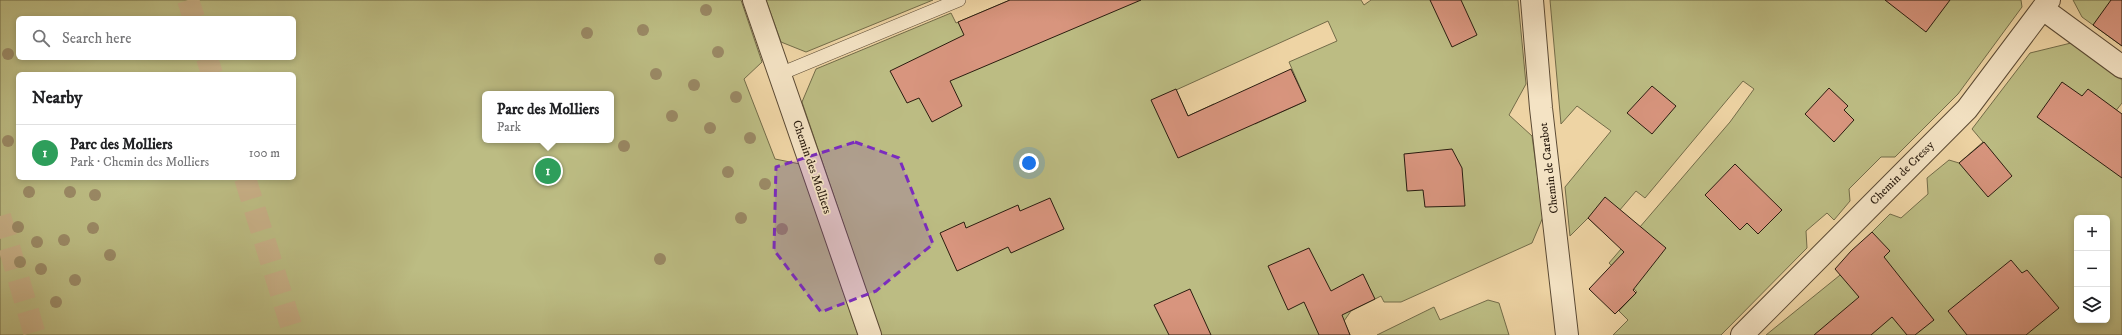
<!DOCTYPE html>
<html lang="en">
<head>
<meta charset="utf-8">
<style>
	body { margin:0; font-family:"IM FELL DW Pica",serif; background:#f6f6f6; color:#202124 }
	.controls { position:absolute; right:12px; bottom:12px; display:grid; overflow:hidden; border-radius:6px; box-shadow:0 2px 6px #0003 }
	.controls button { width:36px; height:36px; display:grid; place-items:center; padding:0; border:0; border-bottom:1px solid #e0e0e0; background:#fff; color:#202124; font:20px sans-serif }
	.you { position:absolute; left:1029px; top:163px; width:14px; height:14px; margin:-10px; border:3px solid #fff; border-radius:50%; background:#1a73e8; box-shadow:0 0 0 6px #1a73e833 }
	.badge { display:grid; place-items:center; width:26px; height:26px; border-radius:50%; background:#ea580c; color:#fff; font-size:13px; font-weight:700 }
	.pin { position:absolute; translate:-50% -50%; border:2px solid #fff; box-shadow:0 1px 4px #0006 }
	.popup { position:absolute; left:482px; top:91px; width:132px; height:52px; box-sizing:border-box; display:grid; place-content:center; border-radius:6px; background:#fff; filter:drop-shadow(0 1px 3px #0005); font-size:13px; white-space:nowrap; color:#757577 }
	.popup b { font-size:15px; color:#202124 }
	.popup::after { content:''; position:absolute; left:50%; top:100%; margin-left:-8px; border:8px solid transparent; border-top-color:#fff }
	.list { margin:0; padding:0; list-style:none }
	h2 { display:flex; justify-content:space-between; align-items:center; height:52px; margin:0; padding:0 16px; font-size:17px }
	h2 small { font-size:13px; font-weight:400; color:#757577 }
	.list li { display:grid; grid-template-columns:26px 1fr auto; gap:12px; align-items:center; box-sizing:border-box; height:56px; padding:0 16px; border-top:1px solid #e0e0e0 }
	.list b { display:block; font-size:15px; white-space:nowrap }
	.list p { margin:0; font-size:13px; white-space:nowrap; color:#757577 }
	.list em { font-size:13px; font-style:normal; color:#757577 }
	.icon { flex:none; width:22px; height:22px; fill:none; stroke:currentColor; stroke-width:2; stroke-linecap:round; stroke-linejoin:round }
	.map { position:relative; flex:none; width:2122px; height:335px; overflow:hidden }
	.search { position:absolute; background:#fff; box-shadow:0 2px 6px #0003; left:16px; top:16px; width:280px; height:44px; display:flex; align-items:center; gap:10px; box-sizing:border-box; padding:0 14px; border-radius:6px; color:#757577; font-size:15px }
	.panel { position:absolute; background:#fff; box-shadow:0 2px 6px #0003; left:16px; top:72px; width:280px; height:108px; border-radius:6px }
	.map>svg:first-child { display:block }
	.green { fill:#bcbc83; stroke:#736c49; fill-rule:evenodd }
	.building { fill:#d8957e; stroke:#2a1c0f }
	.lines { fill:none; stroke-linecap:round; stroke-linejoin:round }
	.motorway-tunnel { stroke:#c7af86; stroke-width:22; stroke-dasharray:22 11; stroke-linecap:butt }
	.service-casing { stroke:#5b4a34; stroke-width:14 }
	.minor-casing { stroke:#5b4a34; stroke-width:24 }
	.service { stroke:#f4e3c4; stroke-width:13 }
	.minor { stroke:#f4e3c4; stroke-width:22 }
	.tree { fill:#9a8965 }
	.marked { fill:#7b2cbf; fill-opacity:0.2; stroke:#7b2cbf; stroke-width:3; stroke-dasharray:8 5; stroke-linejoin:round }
	.labels { text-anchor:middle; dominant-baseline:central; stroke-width:3.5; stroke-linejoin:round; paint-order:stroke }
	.street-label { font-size:12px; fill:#2a1c0f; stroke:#f4e3c4 }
</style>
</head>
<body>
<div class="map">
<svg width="2122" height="335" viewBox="0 0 2122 335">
	<rect width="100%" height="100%" fill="#eed4a4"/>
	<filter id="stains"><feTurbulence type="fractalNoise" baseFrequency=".005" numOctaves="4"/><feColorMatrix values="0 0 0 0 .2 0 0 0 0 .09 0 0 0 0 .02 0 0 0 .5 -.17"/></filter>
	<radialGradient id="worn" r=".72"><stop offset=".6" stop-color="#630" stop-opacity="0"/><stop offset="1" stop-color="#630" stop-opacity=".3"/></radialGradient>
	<g class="green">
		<path d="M0,0H741L762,62L744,79L775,159L800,164L858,335H0ZM18,18H294V58H18ZM18,74H294V178H18ZM485,94H611V140H485Z"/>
		<polygon points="766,0 933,0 806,52 781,42"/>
		<path d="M1010,0H1361L1364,5L1371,0H1518L1526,84L1509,115L1532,136L1543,217L1532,243L1401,302H1384L1381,296L1351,311L1344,321L1350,335H881L802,102L816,69L951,13L956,23ZM1328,21L1337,41L1289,62L1306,101L1255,124L1252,117L1226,128L1214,104L1188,116L1176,90Z"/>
		<polygon points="1550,0 2021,0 2022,7 1958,94 1895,157 1881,157 1849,189 1850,201 1834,220 1827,213 1806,231 1807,248 1721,335 1613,335 1628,320 1619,311 1637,292 1609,263 1730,122 1754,89 1743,81 1645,198 1636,191 1602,231 1588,218 1570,236 1565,187 1611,131 1577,106 1561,124"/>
		<polygon points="2073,0 2122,0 2122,46 2082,17"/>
		<path d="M2071,43L2122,80V103L2111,117L2122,125V335H1766L1850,267L1844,260L1890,214L1901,218L1928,194L1927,178L1949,160L1959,163L1983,142L1972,129L2030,53ZM2077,218H2107V320H2077Z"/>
		<polygon points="1488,300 1499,303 1509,335 1377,335 1434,307 1440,320"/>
	</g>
	<g class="building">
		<polygon points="1010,0 1141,0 950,81 962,106 932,122 919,98 907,103 890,71 964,35 958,22"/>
		<polygon points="1430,0 1461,0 1477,35 1452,47"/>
		<polygon points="1885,0 1950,0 1926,32"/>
		<polygon points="2111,0 2122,0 2122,46 2093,25"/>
		<polygon points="1291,69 1306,101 1178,158 1151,100 1176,89 1188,116"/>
		<polygon points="2062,82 2082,96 2088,89 2122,114 2122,178 2037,117"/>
		<polygon points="1652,86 1676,106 1652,134 1627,113"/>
		<polygon points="1829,88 1848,106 1844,110 1854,120 1834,142 1805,114"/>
		<polygon points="1984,142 2012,176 1988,197 1959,163"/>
		<polygon points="1452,149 1462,168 1465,206 1425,207 1423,190 1407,191 1404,154"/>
		<polygon points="1735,164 1782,210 1758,234 1747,223 1740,230 1705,195"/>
		<polygon points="1605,197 1666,248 1633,290 1636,293 1615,314 1589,289 1624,252 1588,218"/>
		<polygon points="1050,198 1064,229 1011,253 1008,247 957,271 940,233 964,222 966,228 1018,205 1020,211"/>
		<polygon points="1872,232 1890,251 1884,257 1934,320 1915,335 1907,335 1892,317 1871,335 1814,335 1859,297 1835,269 1851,251"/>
		<polygon points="1309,248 1331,291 1363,274 1375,299 1342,315 1350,335 1319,335 1304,302 1288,310 1268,266"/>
		<polygon points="2011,260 2022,273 2027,270 2059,308 2026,335 1967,335 1948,311"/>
		<polygon points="1190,289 1211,335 1169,335 1154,305"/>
	</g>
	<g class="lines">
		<g class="motorway-tunnel">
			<polyline points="188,0 194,18"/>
			<polyline points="207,58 212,74"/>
			<polyline points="245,178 294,335"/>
			<polyline points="0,216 35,335"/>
		</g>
		<g class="service-casing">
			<polyline id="service" points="780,74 959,0"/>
		</g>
		<g class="minor-casing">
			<g id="minor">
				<polyline points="754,0 870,335"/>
				<polyline points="1532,0 1541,108 1567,335"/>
				<polyline points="2043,9 2122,67"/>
				<polyline points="1742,335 1967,109 2049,0"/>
			</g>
		</g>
		<use href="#service" class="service"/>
		<use href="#minor" class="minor"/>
	</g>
	<g class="tree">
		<circle cx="706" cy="10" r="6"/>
		<circle cx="643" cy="30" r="6"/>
		<circle cx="587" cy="33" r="6"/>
		<circle cx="718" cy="52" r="6"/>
		<circle cx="8" cy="54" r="6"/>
		<circle cx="656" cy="74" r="6"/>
		<circle cx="694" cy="85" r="6"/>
		<circle cx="736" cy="97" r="6"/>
		<circle cx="672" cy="116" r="6"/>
		<circle cx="710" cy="128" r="6"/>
		<circle cx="750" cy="138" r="6"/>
		<circle cx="8" cy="141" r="6"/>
		<circle cx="624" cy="146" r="6"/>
		<circle cx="728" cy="172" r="6"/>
		<circle cx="765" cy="184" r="6"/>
		<circle cx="29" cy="192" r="6"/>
		<circle cx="70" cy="192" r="6"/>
		<circle cx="95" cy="195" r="6"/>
		<circle cx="741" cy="218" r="6"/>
		<circle cx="18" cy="227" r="6"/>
		<circle cx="93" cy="228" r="6"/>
		<circle cx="782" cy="229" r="6"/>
		<circle cx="64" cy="240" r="6"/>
		<circle cx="37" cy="242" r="6"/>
		<circle cx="110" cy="255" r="6"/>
		<circle cx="660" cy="259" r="6"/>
		<circle cx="20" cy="262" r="6"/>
		<circle cx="41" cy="269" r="6"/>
		<circle cx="75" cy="280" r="6"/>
		<circle cx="56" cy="302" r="6"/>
	</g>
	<path class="marked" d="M855,142L899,158L933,244L876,291L821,312L774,250L776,167Z"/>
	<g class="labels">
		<g class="street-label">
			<text transform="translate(812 167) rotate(71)">Chemin des Molliers</text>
			<text transform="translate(1549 168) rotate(-97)">Chemin de Carabot</text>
			<text transform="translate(1902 173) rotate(-45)">Chemin de Cressy</text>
		</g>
	</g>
	<rect width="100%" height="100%" filter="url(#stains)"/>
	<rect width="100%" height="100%" fill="url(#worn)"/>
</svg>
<div class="controls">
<button>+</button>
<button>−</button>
<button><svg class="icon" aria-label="layers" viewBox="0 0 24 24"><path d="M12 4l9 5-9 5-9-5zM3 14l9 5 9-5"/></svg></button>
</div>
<div class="you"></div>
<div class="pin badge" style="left:548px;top:171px;background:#2e9e5b">1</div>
<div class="popup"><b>Parc des Molliers</b>Park</div>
<div class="search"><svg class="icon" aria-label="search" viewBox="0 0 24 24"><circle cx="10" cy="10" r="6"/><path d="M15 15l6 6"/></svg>Search here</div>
<section class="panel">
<h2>Nearby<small></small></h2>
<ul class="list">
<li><span class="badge" style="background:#2e9e5b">1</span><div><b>Parc des Molliers</b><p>Park · Chemin des Molliers</p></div><em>100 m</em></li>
</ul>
</section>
</div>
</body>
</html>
